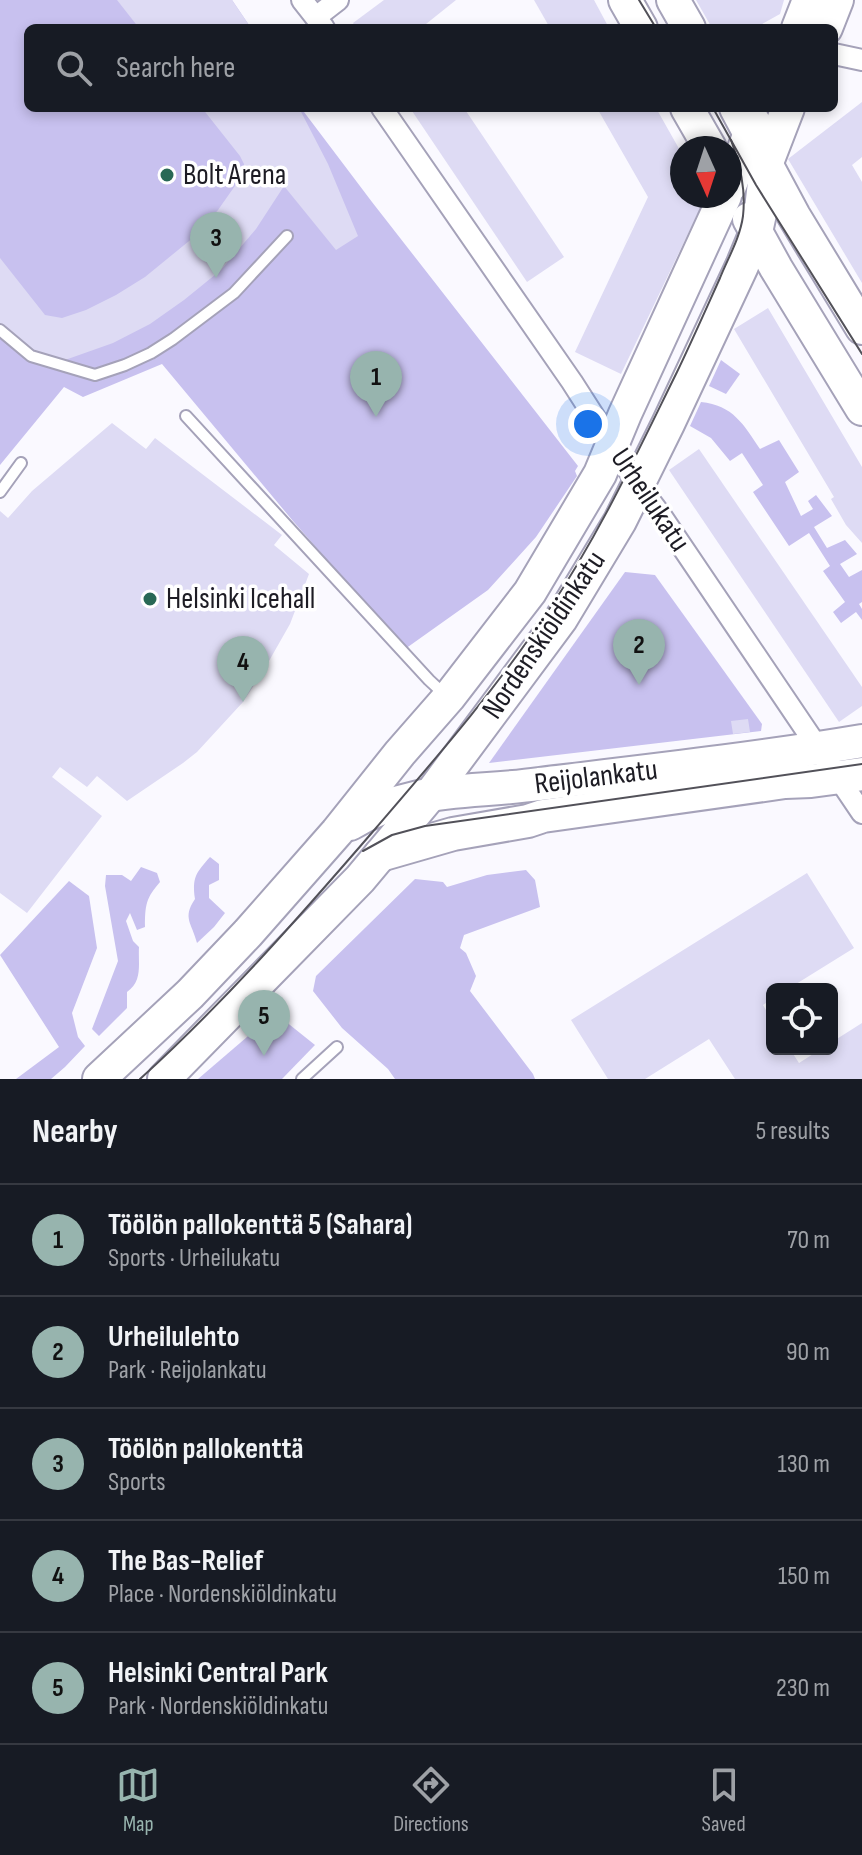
<!DOCTYPE html>
<html lang="en">
<head>
<meta charset="utf-8">
<style>
	body { margin:0; font-family:"Sofia Sans Condensed",sans-serif; background:#242831; color:#f1f3f6 }
	.controls { position:absolute; right:24px; bottom:24px; display:grid; overflow:hidden; border-radius:12px; box-shadow:0 4px 12px #0003 }
	.controls button { width:72px; height:72px; display:grid; place-items:center; padding:0; border:0; border-bottom:2px solid #363941; background:#171b24; color:#f1f3f6; font:40px sans-serif }
	.compass { position:absolute; left:670px; top:136px; width:72px; height:72px; border-radius:50%; background:#171b24; box-shadow:0 4px 12px #0003; rotate:177deg }
	.you { position:absolute; left:588px; top:424px; width:28px; height:28px; margin:-20px; border:6px solid #fff; border-radius:50%; background:#1a73e8; box-shadow:0 0 0 12px #1a73e833 }
	.badge { display:grid; place-items:center; width:52px; height:52px; border-radius:50%; background:#97b4ae; color:#111; font-size:26px; font-weight:700 }
	.pin { position:absolute; translate:-50% -66px; filter:drop-shadow(0 2px 4px #0008) }
	.pin::after { content:''; position:absolute; top:42px; width:28px; height:24px; background:inherit; clip-path:polygon(0 0,100% 0,50% 100%) }
	.list { margin:0; padding:0; list-style:none }
	h2 { display:flex; justify-content:space-between; align-items:center; height:104px; margin:0; padding:0 32px; font-size:34px }
	h2 small { font-size:26px; font-weight:400; color:#9ea1a6 }
	.list li { display:grid; grid-template-columns:52px 1fr auto; gap:24px; align-items:center; box-sizing:border-box; height:112px; padding:0 32px; border-top:2px solid #363941 }
	.list b { display:block; font-size:30px; white-space:nowrap }
	.list p { margin:0; font-size:26px; white-space:nowrap; color:#9ea1a6 }
	.list em { font-size:26px; font-style:normal; color:#9ea1a6 }
	.icon { flex:none; width:44px; height:44px; fill:none; stroke:currentColor; stroke-width:2; stroke-linecap:round; stroke-linejoin:round }
	.map { position:relative; flex:none; width:862px; height:1079px; overflow:hidden }
	.search { position:absolute; background:#171b24; box-shadow:0 4px 12px #0003; left:24px; right:24px; top:24px; height:88px; display:flex; align-items:center; gap:20px; box-sizing:border-box; padding:0 28px; border-radius:12px; color:#9ea1a6; font-size:30px }
	.sheet { height:664px; background:#171b24 }
	nav { display:flex; justify-content:space-around; align-items:center; box-sizing:border-box; height:112px; border-top:2px solid #363941; background:#171b24; font-size:22px; color:#9ea1a6 }
	nav a { display:grid; justify-items:center; gap:4px }
	nav .on { color:#97b4ae }
	.map>svg:first-child { display:block }
	.green { fill:#c8c1ef }
	.building { fill:#dedbf4 }
	.lines { fill:none; stroke-linecap:round; stroke-linejoin:round }
	.service-casing { stroke:#a5a2b9; stroke-width:14 }
	.minor-casing { stroke:#a5a2b9; stroke-width:24 }
	.primary-casing { stroke:#a5a2b9; stroke-width:36 }
	.service { stroke:#fff; stroke-width:10 }
	.minor { stroke:#fff; stroke-width:20 }
	.primary { stroke:#fff; stroke-width:32 }
	.tram { stroke:#525159; stroke-width:2 }
	.poi-dot { fill:#286855; stroke:#fff; stroke-width:3 }
	.labels { text-anchor:middle; dominant-baseline:central; stroke-width:7; stroke-linejoin:round; paint-order:stroke }
	.poi-label { font-size:30px; fill:#1d1c24; stroke:#fff; text-anchor:start }
	.street-label { font-size:30px; fill:#1d1c24; stroke:#fff }
</style>
</head>
<body>
<div class="map">
<svg width="862" height="1079" viewBox="0 0 862 1079">
	<rect width="100%" height="100%" fill="#faf9ff"/>
	<g class="green">
		<polygon points="0,0 232,0 251,28 28,28 28,108 301,108 372,202 578,466 575,471 577,476 536,537 488,590 405,649 293,521 162,364 83,397 64,387 0,465"/>
		<polygon points="721,360 740,374 726,394 709,386"/>
		<path d="M701,402C733,405 744,425 760,449L779,440L799,472L785,482L801,516L813,509L808,501L816,495L832,516L814,527L827,548L845,540L857,554L840,564L849,577L862,570V602L859,604L862,609V620L856,612L841,623L833,612L845,602L823,571L830,566L809,533L789,546L753,492L763,485L742,453L730,461L711,438L690,426Z"/>
		<polygon points="625,572 655,575 762,724 761,731 489,763"/>
		<path d="M210,857L219,864V880L209,885V898L225,913L214,927L197,943C192,923 182,918 195,899C192,877 196,873 210,857Z"/>
		<path d="M141,867L157,873L160,882C146,898 145,905 145,927L137,930L130,913L126,921L133,941L139,947C138,964 143,981 127,992V1008L99,1036L92,1029L118,961L105,886L106,875H122L131,881Z"/>
		<polygon points="526,870 535,880 540,907 464,935 460,948 466,953 476,976 470,991 533,1074 535,1079 395,1079 388,1069 342,1028 313,991 316,976 415,879 443,882 447,887 487,875"/>
		<polygon points="69,881 89,896 97,948 72,1013 78,1037 85,1046 65,1067 51,1079 16,1079 59,1047 0,955"/>
		<polygon points="275,1013 315,1045 282,1079 198,1079"/>
	</g>
	<g class="building">
		<polygon points="117,0 232,0 251,28 139,28"/>
		<polygon points="384,0 456,0 421,28 356,28 353,23"/>
		<polygon points="534,0 594,0 609,28 550,28"/>
		<polygon points="696,0 784,0 780,14 755,28 712,28"/>
		<polygon points="862,102 862,157 852,165 862,182 862,283 788,159"/>
		<polygon points="202,108 299,108 328,164 358,236 336,250 284,186 256,229 221,270 184,300 150,324 113,343 65,360 41,356 21,345 0,326 0,258 45,315 62,318 86,310 116,295 145,277 194,237 218,210 244,173 244,164 240,156"/>
		<polygon points="410,108 464,108 564,257 527,282"/>
		<polygon points="597,108 656,108 682,154 682,196 706,196 621,374 575,352 648,197"/>
		<polygon points="768,308 862,467 862,543 846,525 831,499 834,497 734,329"/>
		<polygon points="112,423 146,449 155,438 282,535 274,545 309,574 290,624 265,668 243,702 197,752 183,763 127,801 97,776 87,787 60,767 52,777 102,816 27,913 0,893 0,511 8,518 32,491"/>
		<polygon points="699,449 862,687 862,706 839,722 669,470"/>
		<polygon points="748,719 750,732 733,734 731,721"/>
		<polygon points="807,873 854,948 788,989 772,989 772,999 763,1005 772,1020 772,1049 790,1049 799,1063 821,1049 832,1049 832,1042 862,1023 862,1079 735,1079 709,1039 645,1079 608,1079 571,1020"/>
	</g>
	<g class="lines">
		<g class="service-casing">
			<g id="service">
				<polyline points="0,330 31,356 95,375 125,365 151,353 173,339 234,293 287,236"/>
				<polyline points="186,416 429,680 444,694"/>
				<polyline points="0,492 21,463"/>
				<polyline points="302,1079 337,1047"/>
			</g>
		</g>
		<g class="minor-casing">
			<g id="minor">
				<polyline points="302,0 324,28"/>
				<polyline points="316,17 338,0"/>
				<polyline points="834,54 862,60"/>
				<polyline points="382,108 572,382 638,485 660,514 862,813"/>
			</g>
		</g>
		<g class="primary-casing">
			<g id="primary">
				<polyline points="625,0 641,28"/>
				<polyline points="673,0 689,28"/>
				<polyline points="798,28 809,0"/>
				<polyline points="826,28 837,0"/>
				<polyline points="687,108 710,148"/>
				<polyline points="736,108 794,216 862,328"/>
				<polyline points="730,186 754,122"/>
				<polyline points="749,219 776,268 862,409"/>
				<path d="M350,824C414,785 469,794 539,784C647,771 755,759 862,741"/>
				<polyline points="380,855 453,834 528,821 543,816 785,782 811,781 862,774"/>
				<polyline points="99,1079 190,994 248,933 337,832 400,753 449,697 530,592 600,474 625,414 725,196"/>
				<polyline points="164,1079 360,879 431,794 561,619 620,521 668,424 742,266 756,232 761,209 766,165 788,108"/>
			</g>
		</g>
		<use href="#service" class="service"/>
		<use href="#minor" class="minor"/>
		<use href="#primary" class="primary"/>
		<g class="tram">
			<polyline points="639,0 656,28"/>
			<polyline points="713,108 756,185 862,354"/>
			<polyline points="363,851 392,835 425,826 862,764"/>
			<path d="M140,1079C225,1002 301,915 376,828C436,758 497,688 548,611C599,535 637,453 677,372C692,341 706,309 720,278C728,258 740,238 743,216C746,189 740,165 731,140"/>
		</g>
	</g>
	<g class="poi-dot">
		<circle cx="167" cy="175" r="8"/>
		<circle cx="150" cy="599" r="8"/>
	</g>
	<g class="labels">
		<g class="poi-label">
			<text x="183" y="175">Bolt Arena</text>
			<text x="166" y="599">Helsinki Icehall</text>
		</g>
		<g class="street-label">
			<text transform="translate(650 500) rotate(56)">Urheilukatu</text>
			<text transform="translate(544 635) rotate(-56)">Nordenskiöldinkatu</text>
			<text transform="translate(596 777) rotate(-7)">Reijolankatu</text>
		</g>
	</g>
</svg>
<div class="controls">
<button><svg class="icon" aria-label="locate" viewBox="0 0 24 24"><circle cx="12" cy="12" r="6"/><path d="M12 2v4M12 18v4M2 12h4M18 12h4"/></svg></button>
</div>
<svg class="compass" viewBox="-18 -18 36 36"><path d="M0-13l5 13h-10z" fill="#e53935"/><path d="M0 13l5-13h-10z" fill="#9ea1a6"/></svg>
<div class="you"></div>
<div class="pin badge" style="left:376px;top:417px">1</div>
<div class="pin badge" style="left:639px;top:685px">2</div>
<div class="pin badge" style="left:216px;top:278px">3</div>
<div class="pin badge" style="left:243px;top:702px">4</div>
<div class="pin badge" style="left:264px;top:1056px">5</div>
<div class="search"><svg class="icon" aria-label="search" viewBox="0 0 24 24"><circle cx="10" cy="10" r="6"/><path d="M15 15l6 6"/></svg>Search here</div>
</div>
<section class="sheet">
<h2>Nearby<small>5 results</small></h2>
<ul class="list">
<li><span class="badge">1</span><div><b>Töölön pallokenttä 5 (Sahara)</b><p>Sports · Urheilukatu</p></div><em>70 m</em></li>
<li><span class="badge">2</span><div><b>Urheilulehto</b><p>Park · Reijolankatu</p></div><em>90 m</em></li>
<li><span class="badge">3</span><div><b>Töölön pallokenttä</b><p>Sports</p></div><em>130 m</em></li>
<li><span class="badge">4</span><div><b>The Bas-Relief</b><p>Place · Nordenskiöldinkatu</p></div><em>150 m</em></li>
<li><span class="badge">5</span><div><b>Helsinki Central Park</b><p>Park · Nordenskiöldinkatu</p></div><em>230 m</em></li>
</ul>
</section>
<nav>
<a class="on"><svg class="icon" aria-label="map" viewBox="0 0 24 24"><path d="M3 6l6-2 6 2 6-2v14l-6 2-6-2-6 2zM9 4v14M15 6v14"/></svg>Map</a>
<a><svg class="icon" aria-label="directions" viewBox="0 0 24 24"><path d="M12 3l9 9-9 9-9-9zM9 14v-3h6M13 9l2 2-2 2"/></svg>Directions</a>
<a><svg class="icon" aria-label="saved" viewBox="0 0 24 24"><path d="M7 4h10v16l-5-4-5 4z"/></svg>Saved</a>
</nav>
</body>
</html>
